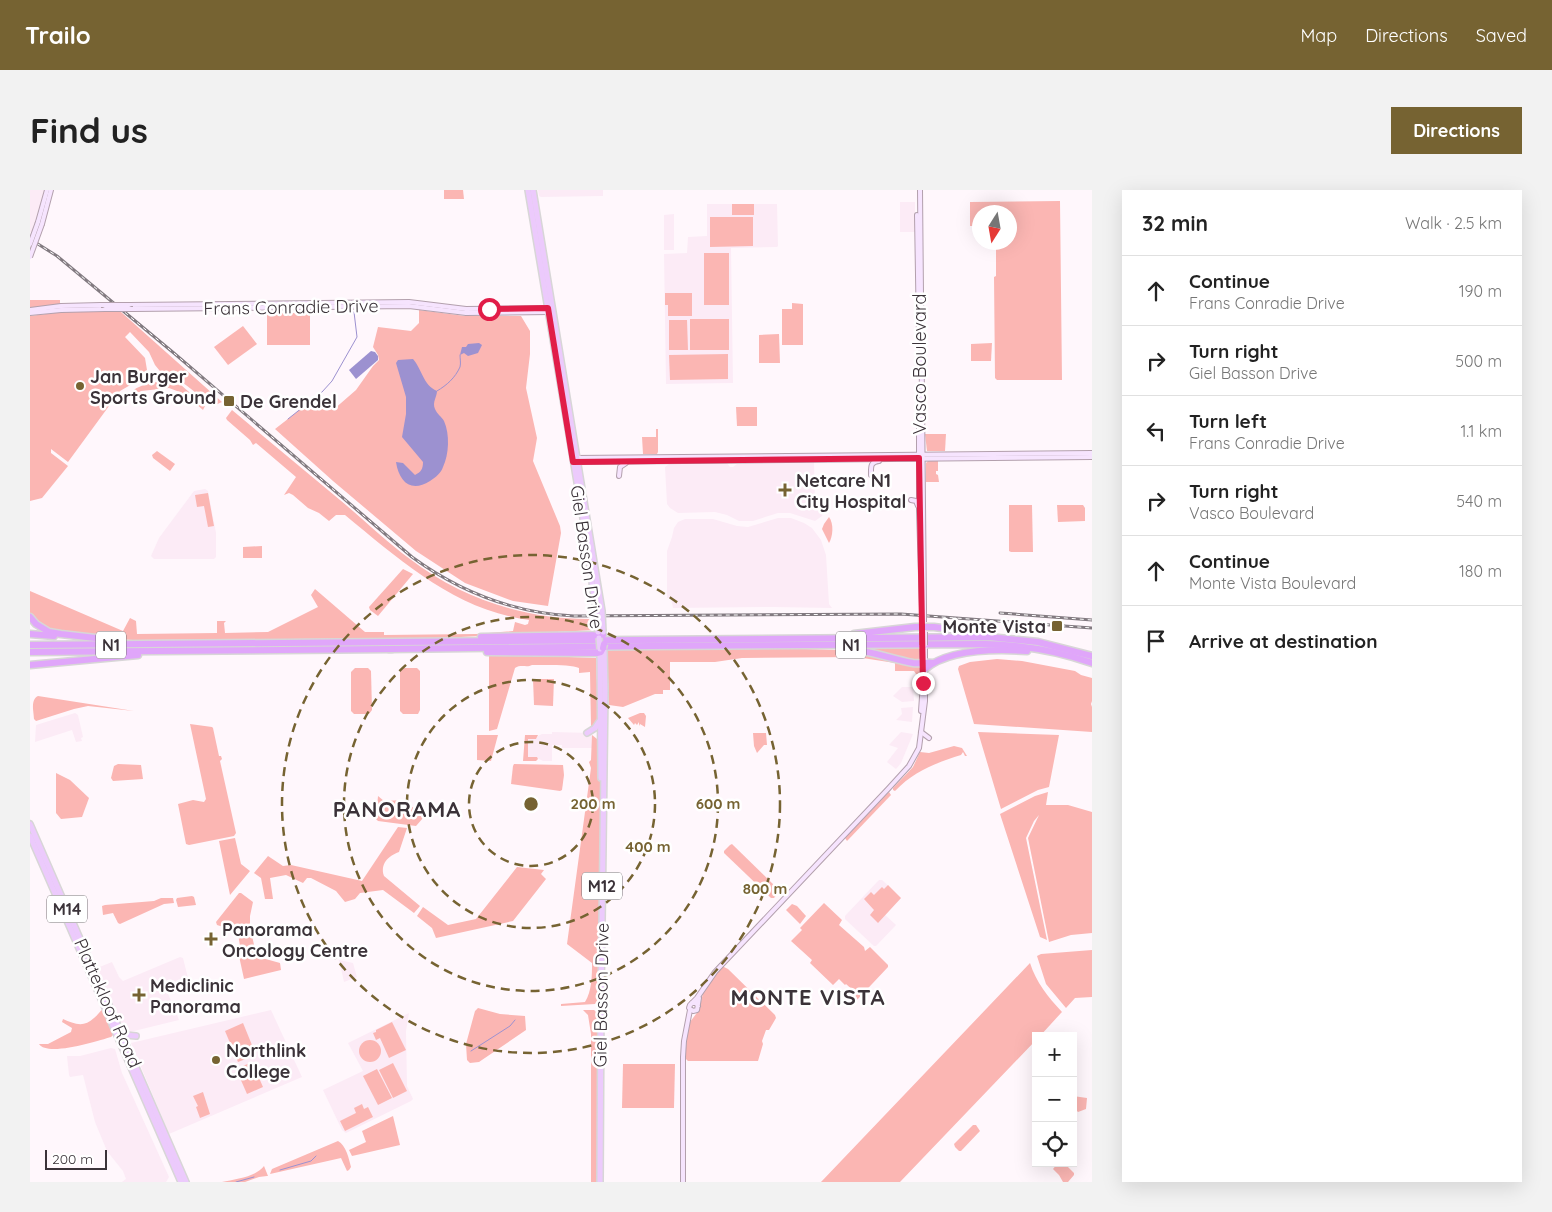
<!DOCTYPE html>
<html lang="en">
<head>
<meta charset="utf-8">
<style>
	body { margin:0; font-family:Quicksand,sans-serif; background:#f2f2f2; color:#222 }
	.controls { position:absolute; right:15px; bottom:15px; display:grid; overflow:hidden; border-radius:0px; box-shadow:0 5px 20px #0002 }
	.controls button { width:45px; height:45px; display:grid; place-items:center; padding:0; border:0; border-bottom:1px solid #e0e0e0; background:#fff; color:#222; font:25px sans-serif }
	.compass { position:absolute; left:942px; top:15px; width:45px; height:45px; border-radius:50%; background:#fff; box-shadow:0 5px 20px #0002; rotate:191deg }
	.scale { position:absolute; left:15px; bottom:12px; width:62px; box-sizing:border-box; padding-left:5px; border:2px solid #3b3339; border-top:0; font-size:14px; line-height:18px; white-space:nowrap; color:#3b3339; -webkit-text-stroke:4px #fff; paint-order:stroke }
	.stop { position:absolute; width:15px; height:15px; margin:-11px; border:4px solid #e11d48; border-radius:50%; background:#fff }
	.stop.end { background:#e11d48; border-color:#fff; box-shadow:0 1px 5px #0008 }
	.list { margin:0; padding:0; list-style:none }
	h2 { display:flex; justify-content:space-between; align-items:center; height:65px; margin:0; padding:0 20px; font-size:21px }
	h2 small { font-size:16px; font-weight:400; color:#767676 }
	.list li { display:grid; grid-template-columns:32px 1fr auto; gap:15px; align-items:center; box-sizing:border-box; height:70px; padding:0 20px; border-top:1px solid #e0e0e0 }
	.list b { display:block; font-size:19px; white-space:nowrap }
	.list p { margin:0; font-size:16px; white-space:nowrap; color:#767676 }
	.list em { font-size:16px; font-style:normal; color:#767676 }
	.icon { flex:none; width:28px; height:28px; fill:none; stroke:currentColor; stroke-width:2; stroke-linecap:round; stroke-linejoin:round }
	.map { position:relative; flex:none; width:1062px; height:992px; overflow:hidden; border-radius:0px }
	header { display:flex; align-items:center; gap:30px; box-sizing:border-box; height:70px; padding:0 25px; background:#766332; color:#fff }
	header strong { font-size:24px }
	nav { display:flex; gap:28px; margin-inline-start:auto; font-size:18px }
	.intro { display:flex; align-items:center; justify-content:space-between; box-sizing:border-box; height:120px; padding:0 30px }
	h1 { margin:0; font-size:35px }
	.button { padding:12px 22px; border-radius:0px; background:#766332; color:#fff; font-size:18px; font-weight:700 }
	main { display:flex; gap:30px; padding:0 30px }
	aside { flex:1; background:#fff; border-radius:0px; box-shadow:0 5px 20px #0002 }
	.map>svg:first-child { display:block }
	.built { fill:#fcebf6 }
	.green { fill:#fbb6b3 }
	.water { fill:#9c91d0 }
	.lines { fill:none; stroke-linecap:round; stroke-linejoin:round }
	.stream { stroke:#9c91d0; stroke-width:1 }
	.secondary-casing { stroke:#b3a0ad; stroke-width:6 }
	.primary-casing { stroke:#d8d6d7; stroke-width:8 }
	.motorway-casing { stroke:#d8d6d7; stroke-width:9 }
	.secondary { stroke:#f6e4fe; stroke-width:4 }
	.primary { stroke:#eccafc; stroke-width:5 }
	.motorway { stroke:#e0a6fa; stroke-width:6 }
	.rail-casing { stroke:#827a80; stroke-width:3 }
	.rail { stroke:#fff; stroke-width:1; stroke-dasharray:4; stroke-linecap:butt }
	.secondary-bridge-casing { stroke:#b3a0ad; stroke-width:6; stroke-linecap:butt }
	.primary-bridge-casing { stroke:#d8d6d7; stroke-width:8; stroke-linecap:butt }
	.motorway-bridge-casing { stroke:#d8d6d7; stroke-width:9; stroke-linecap:butt }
	.secondary-bridge { stroke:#f6e4fe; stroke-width:4 }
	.primary-bridge { stroke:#eccafc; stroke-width:5 }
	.motorway-bridge { stroke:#e0a6fa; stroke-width:6 }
	.route { stroke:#e11d48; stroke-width:6 }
	.ring { fill:none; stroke:#766332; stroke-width:2.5; stroke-dasharray:9 6 }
	.poi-dot { fill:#766332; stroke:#fff; stroke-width:2 }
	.labels { text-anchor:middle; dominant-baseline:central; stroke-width:5; stroke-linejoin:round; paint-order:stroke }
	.shield { fill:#fff; stroke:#767074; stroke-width:1 }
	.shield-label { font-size:16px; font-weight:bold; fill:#3b3339 }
	.street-label { font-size:18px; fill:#3b3339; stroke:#fff }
	.poi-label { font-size:18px; font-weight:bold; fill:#3b3339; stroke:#fff; text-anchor:start }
	.district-label { font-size:22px; font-weight:bold; letter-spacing:1px; fill:#3b3339; stroke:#fff }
	.centre { fill:#766332; stroke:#fff; stroke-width:2.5 }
	.ring-label { font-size:15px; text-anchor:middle; font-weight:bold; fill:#766332; stroke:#fff; stroke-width:5; stroke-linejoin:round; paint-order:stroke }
</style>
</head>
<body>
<header>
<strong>Trailo</strong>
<nav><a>Map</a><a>Directions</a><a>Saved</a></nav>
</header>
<div class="intro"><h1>Find us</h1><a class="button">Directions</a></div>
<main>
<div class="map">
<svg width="1062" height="992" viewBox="0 0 1062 992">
	<rect width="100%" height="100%" fill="#fff7fc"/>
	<g class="built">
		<polygon points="0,0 15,0 10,20 2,43 0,42"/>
		<polygon points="508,0 573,0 573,6 511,7 509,6"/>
		<rect x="870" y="12" width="15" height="30"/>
		<polygon points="677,14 747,14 748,56 747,57 701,58 703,193 636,194 634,64 657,63 658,47 677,46"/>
		<polygon points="644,24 644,60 634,60 634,25"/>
		<polygon points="784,272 785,311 794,311 794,322 792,326 785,331 760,323 748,323 723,331 709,331 697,325 685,322 648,323 640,318 637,314 635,277 639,274 697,273 700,277 703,277 707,274 716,273"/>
		<polygon points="175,299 178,301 186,343 186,367 184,369 124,369 121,366 129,348 164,301"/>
		<polygon points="748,328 761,328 774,333 782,338 791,350 796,365 799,414 802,418 743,417 643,418 641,408 637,408 637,361 642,347 644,338 648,332 655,329 683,329 707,336 718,337"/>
		<polygon points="872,497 883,497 884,511 872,512 863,506"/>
		<polygon points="883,517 882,532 866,530 872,524 871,518"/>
		<polygon points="45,523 48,525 53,547 51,548 52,551 46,552 42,540 5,552 6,535"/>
		<polygon points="522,542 562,543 562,558 532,558 532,555 522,555 522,571 513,571 507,568 498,568 498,548 506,549 508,546 512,544 522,544"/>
		<polygon points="871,542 883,544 871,573 866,579 857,572 868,558 859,555"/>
		<polygon points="849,690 852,690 871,708 855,725 866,735 846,756 844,756 815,729 815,726"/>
		<polygon points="150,767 153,768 159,792 158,794 136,799 149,830 104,841 100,842 94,839 67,778 82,772 89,787 93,791"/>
		<polygon points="309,770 323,773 327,787 314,792"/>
		<polygon points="241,820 272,887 139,944 101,853"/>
		<polygon points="379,823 376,841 377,896 383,909 381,911 316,943 312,940 293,900 333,881 318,853"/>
		<polygon points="81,858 85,859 92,883 139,987 136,992 92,992 96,989 93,981 77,961 65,932 53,885 40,887 39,885 37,866 50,866"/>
	</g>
	<g class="green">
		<polygon points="414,0 433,0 434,9 414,9"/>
		<polygon points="1030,11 1032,190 967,190 965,188 964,87 966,86 966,53 979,52 979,22 949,22 949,41 946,41 946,36 940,36 940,12"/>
		<rect x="702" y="14" width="22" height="11"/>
		<polygon points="680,27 723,27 723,56 680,57"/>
		<rect x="674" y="63" width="25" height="52"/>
		<polygon points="635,103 662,103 662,126 638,126 638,115 635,115"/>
		<polygon points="0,110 30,110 30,115 0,119"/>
		<polygon points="762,113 773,114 773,155 752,155 752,119 762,119"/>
		<polygon points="389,120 435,126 491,126 500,141 500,164 496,198 507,248 503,271 530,336 531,343 518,416 483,411 435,393 386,361 303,291 245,239 290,204 303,220 326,200 343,176 349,170 348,165 343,157 348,137 381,141 389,133"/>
		<polygon points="32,122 91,122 192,212 183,216 152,192 134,186 125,175 119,162 100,142 95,147 115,168 117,180 109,190 90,201 38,272 21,259 21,263 38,276 12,308 0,311 0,126"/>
		<rect x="237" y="123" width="43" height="32"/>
		<rect x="660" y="129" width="39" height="31"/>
		<polygon points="639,130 657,130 658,160 639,160"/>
		<polygon points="213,136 227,154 198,175 184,157"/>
		<polygon points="749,144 750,173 729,173 729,145"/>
		<polygon points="962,153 961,171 941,171 941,154"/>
		<polygon points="698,164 698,189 640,190 639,165"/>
		<path d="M133,191L151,195L175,216L173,220L155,204L139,198L111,201L99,208L97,207C105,195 120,193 133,191Z"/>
		<polygon points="706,217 727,217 727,236 707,236"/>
		<path d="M202,220C240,252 278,283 316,315C337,333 358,353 380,369C434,410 497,430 564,429L565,440L411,448L103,450L83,449L25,441L16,438L7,432L0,424V401L93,441L100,428L106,431L107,444L187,443V431H196L194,433L195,443L238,442L288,417L281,405L285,399L335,442H354V445L446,444L483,441L485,432L495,435L498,434L499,430C425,420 371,371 315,325H306L299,331L289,323L278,318L263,305L259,303L254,305L266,287L226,253L223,255L220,250L197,230L196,228Z"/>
		<polygon points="626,239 628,239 628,262 627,264 613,264 612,247 626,247"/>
		<polygon points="895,244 916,244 915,261 897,261"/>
		<polygon points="127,261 145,274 140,281 123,268 122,265"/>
		<polygon points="898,271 908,271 908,281 906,281 906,284 908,285 909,292 896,292 896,273"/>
		<polygon points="178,303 184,336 178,337 174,316 167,317 165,305"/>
		<polygon points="979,315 1002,315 1003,362 981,362 979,361"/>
		<polygon points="1027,315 1053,315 1055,318 1055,331 1028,332"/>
		<path d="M799,327C804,334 803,346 799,353L792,339L794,334Z"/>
		<polygon points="232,356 232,368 213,368 213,357"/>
		<polygon points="373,379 383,384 348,426 340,420 339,417"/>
		<polygon points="811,457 890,457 890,471 889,472 828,459"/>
		<polygon points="736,458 812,460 887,475 890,478 892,495 888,495 888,484 886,484 884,481 865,481 865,473 826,467 712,468 685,472 640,472 640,500 633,500 633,504 625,504 593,517 579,515 577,459"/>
		<path d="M459,464L566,468L568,521L567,534L561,539H559L561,536L560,482L549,483V478C542,474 512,475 502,475C497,478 491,474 485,478L467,539L459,541Z"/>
		<polygon points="967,469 992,471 1045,481 1051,485 1062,488 1062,511 1061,514 1062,517 1062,542 944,534 928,479 929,476 940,472"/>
		<polygon points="325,478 338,478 341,481 342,520 339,524 324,524 321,521 321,482"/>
		<polygon points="373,478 387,478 390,481 390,520 388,524 373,524 370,521 370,482"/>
		<polygon points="503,489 524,489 523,516 504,515"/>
		<path d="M8,506L104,521L58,516L44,519L6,531L4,529C4,522 0,510 8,506Z"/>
		<polygon points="610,523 614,523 616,526 615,537 610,534 609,536 609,532 607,535 605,533 604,535 598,528"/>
		<polygon points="160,534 182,537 183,538 189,566 191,566 192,569 190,571 206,643 204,646 159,655 156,654 148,614 163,610 174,612 176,609"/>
		<polygon points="948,542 1029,545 1019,597 1008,600 971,619"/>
		<polygon points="723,543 736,543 737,555 734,555 727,563 724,556"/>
		<polygon points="447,545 468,545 461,571 447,570"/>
		<polygon points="495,545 508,545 506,549 498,549 498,567 507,567 508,569 506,571 493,571"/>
		<path d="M562,545L567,549L572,615L569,810L565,814L531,816V814L555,812C562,801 562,785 562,773L537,754L561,578L559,572L561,570Z"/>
		<path d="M924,556L932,558L937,566H935L933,562L931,565C906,573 884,581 865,601L863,600V598L883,577L890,562L899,563Z"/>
		<polygon points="88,574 111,575 113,589 83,591 81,588 84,576"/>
		<polygon points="484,574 533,575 534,585 532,600 530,601 481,594 483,576"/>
		<polygon points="26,583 40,590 59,608 52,627 31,629 26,623"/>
		<polygon points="859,602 861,605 817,651 815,648"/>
		<polygon points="1018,602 1016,615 1038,615 1062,622 1062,743 1041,745 1019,752 998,648 1009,625 1004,631 996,648 1017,750 1010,747 970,624 1005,606"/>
		<polygon points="348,606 354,611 374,610 393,626 393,628 386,636 348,631 346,629"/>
		<path d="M368,637L377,638L369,662C358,666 350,674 354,686L390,716L384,723L353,700L330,703L325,709L315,712L306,701L281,688H277L273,693L256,685L240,688L243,709H235L231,688L224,683L238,666L253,676L261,675L332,691Z"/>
		<polygon points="205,648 211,674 220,681 200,705 189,651"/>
		<polygon points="702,654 749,700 749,702 744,708 741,708 694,663 694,661 700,655"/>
		<polygon points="487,677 514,680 511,684 516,689 483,731 406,748 402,738 387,726 393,717 418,735 446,729"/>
		<polygon points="858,695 871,708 848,733 840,725 844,720 834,709 841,702 844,705 852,697 854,699"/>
		<polygon points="209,703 211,703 223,712 220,726 220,738 206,741 187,735 186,732"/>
		<polygon points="162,706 164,707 166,715 148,717 146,710 147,708"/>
		<polygon points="131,708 143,708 144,713 134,714 90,734 88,733 83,723 73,725 72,716 75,715 124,711"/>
		<polygon points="794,713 812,730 809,735 834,757 835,761 840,757 858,775 858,777 826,811 823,808 827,804 816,794 815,795 809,789 803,795 780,773 782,770 761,751 772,740 770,738"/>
		<polygon points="762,714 767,716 776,726 770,734 756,720"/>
		<polygon points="221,741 226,764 221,762 213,763 211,762 208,744"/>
		<polygon points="1062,760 1062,807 1045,808 1036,818 1016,794 1007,766 1011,764"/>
		<polygon points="221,765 250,773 251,780 214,789 209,766"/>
		<path d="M1000,773C1006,792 1018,807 1032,822L1031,823L1010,846H1006V850L870,992H791Z"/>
		<polygon points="692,776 698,779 745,825 746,828 739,840 736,840 732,851 733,854 728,871 658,871 655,868 657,847 660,832 669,820 673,803"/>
		<polygon points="448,818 470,824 495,826 496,840 449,872 440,873 437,870 436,854 445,821"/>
		<path d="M73,819L84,844L81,847C68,851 17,867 9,854H18L41,842L42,838L32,832L33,829C44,834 54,838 64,828C68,825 69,822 73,819Z"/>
		<polygon points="553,820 564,820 569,824 568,992 561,992 561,844 558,825"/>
		<polygon points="362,832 376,860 359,868 350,848 346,850 343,843 346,842 346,840"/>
		<polygon points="213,833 226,865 208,872 195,841"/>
		<circle cx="340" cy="861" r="11"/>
		<polygon points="222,872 233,897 217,904 206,879"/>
		<polygon points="363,873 377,901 363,908 349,880"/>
		<polygon points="593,874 645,874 644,918 592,918"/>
		<polygon points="347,879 362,908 348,915 333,886"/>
		<polygon points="173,902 180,924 170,928 166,917 168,916 163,906"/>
		<polygon points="1043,906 1057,908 1056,919 1048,922 1043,917"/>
		<polygon points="332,914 334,919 338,917 343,927 315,941 310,931 326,923 324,918"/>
		<polygon points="363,926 370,955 322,966 319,960 336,952 332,941"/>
		<polygon points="943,935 946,935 950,941 931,961 929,961 925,957 924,954"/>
		<path d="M308,951C316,955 319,969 321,977L319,980L317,981L311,968L240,984L242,979Z"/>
		<polygon points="1028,973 1034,973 1044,983 1044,985 1038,992 1033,992 1029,985 1023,979"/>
		<path d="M234,976L238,986H237L229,987L215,992H192C205,989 226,987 234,976Z"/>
	</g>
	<g class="water">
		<polygon points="449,153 452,155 448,163 438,166 434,163 430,165 432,157 436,157 438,154"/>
		<polygon points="341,161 345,162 348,166 348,170 326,189 319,180"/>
		<path d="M383,169C392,179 393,195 407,201C407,207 402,212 405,219C407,224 412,227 414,231C420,244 419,265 413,277C411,283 406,287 400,291C381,303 369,292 366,272L373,273L385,285C391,282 393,279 393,272L372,247L376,224V207L366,173L368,170Z"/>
	</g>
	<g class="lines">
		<g class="stream">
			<path d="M407,201C417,195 425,188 430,177C431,173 430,169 430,165"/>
			<polyline points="258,229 292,202 302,191 327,147 324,122"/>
			<polyline points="441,861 480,836 485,830"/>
			<polyline points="250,980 281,971 286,966"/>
			<polyline points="206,992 224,987"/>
		</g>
		<g class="secondary-casing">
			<g id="secondary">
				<polyline points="890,0 894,418"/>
				<polyline points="887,25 889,145"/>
				<polyline points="8,32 17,0"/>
				<polyline points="12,34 21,0"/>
				<polyline points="99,115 379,112 436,119 520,118"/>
				<polyline points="103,119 379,116 436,123 520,122"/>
				<polyline points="0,120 31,116 71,115"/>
				<polyline points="0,123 31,120 75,119"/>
				<polyline points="889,210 889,320 892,418"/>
				<polyline points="544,268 1062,263"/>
				<polyline points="546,272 1062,267"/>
				<path d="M841,285C841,277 840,272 849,271"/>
				<polyline points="589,286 590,277 596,273"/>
				<polyline points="881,310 886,311 888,316"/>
				<polyline points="891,521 893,493 892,455"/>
				<polyline points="891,542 899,548"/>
				<polyline points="662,813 667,808 685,782 858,599 879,576 889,558 895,511 895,455"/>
				<polyline points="668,816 666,813 662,813 660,815 659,818 663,821 667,820 669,808"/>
				<polyline points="653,992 653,867 654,851 660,820"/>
			</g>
		</g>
		<g class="primary-casing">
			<g id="primary">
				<polyline points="498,0 554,334 566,421"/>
				<polyline points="503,0 572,421"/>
				<polyline points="570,459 571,588"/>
				<polyline points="557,543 565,538 569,532"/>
				<polyline points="0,634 156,992"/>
				<polyline points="0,646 151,992"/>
				<polyline points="90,840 96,845 106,846"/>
				<polyline points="570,992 571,811 575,501 574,458"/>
			</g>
		</g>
		<g class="motorway-casing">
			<g id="motorway">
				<polyline points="0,427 6,434 19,442 31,444 91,451"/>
				<polyline points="0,444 24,446"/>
				<polyline points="824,444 885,437 904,437 958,444"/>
				<polyline points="451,447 573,445"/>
				<polyline points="0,455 959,447 1008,452 1062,466"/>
				<path d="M359,459L619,456L956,454C993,455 1028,461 1062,473"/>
				<path d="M819,459C841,461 862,469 883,473C890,474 896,472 903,473"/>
				<polyline points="0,462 362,459"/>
				<polyline points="457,462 567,463 571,462 573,458"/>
				<polyline points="0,475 108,465"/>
				<path d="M895,479C919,459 967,459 997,461"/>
			</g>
		</g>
		<use href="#secondary" class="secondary"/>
		<use href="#primary" class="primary"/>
		<use href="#motorway" class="motorway"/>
		<g class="rail-casing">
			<g id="rail">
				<path d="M0,49L27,66L145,164L382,367C430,402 484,423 544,426L871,424L1062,438"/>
				<polyline points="970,423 1062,430"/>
			</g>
		</g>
		<use href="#rail" class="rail"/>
		<g class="secondary-bridge-casing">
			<g id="secondary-bridge">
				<polyline points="0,54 8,32"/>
				<polyline points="0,67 12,34"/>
				<polyline points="71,115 99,115"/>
				<polyline points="75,119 103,119"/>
				<polyline points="892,418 892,432"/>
				<polyline points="894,418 894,432"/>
				<polyline points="892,442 892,455"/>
				<polyline points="895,442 895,455"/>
			</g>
		</g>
		<g class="primary-bridge-casing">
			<g id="primary-bridge">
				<polyline points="566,421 568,442"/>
				<polyline points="572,421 573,442"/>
				<polyline points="569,448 570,459"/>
			</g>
		</g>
		<g class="motorway-bridge-casing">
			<polyline id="motorway-bridge" points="573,458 574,454"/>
		</g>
		<use href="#secondary-bridge" class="secondary-bridge"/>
		<use href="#primary-bridge" class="primary-bridge"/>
		<use href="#motorway-bridge" class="motorway-bridge"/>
	</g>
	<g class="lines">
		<polyline class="route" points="459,119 518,118 543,272 889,268 893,493"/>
	</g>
	<g class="ring">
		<circle cx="501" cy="614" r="62"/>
		<circle cx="501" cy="614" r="124"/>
		<circle cx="501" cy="614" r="187"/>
		<circle cx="501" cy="614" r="249"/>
	</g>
	<g class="poi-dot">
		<circle cx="50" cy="196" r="5"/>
		<rect x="193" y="205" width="12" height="12" rx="2.5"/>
		<path d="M752.5 292.5h5v5h5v5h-5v5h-5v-5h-5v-5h5z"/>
		<rect x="1021" y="430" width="12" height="12" rx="2.5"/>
		<path d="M178.5 741.5h5v5h5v5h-5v5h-5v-5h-5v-5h5z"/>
		<path d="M106.5 797.5h5v5h5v5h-5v5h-5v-5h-5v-5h5z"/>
		<circle cx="186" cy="870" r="5"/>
	</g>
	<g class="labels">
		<g class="shield">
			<rect x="66" y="441.5" width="30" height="27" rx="4"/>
			<rect x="806" y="441.5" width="30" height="27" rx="4"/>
			<rect x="552" y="682.5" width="40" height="27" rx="4"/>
			<rect x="17" y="705.5" width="40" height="27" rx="4"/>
		</g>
		<g class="shield-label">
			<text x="81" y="455">N1</text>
			<text x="821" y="455">N1</text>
			<text x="572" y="696">M12</text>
			<text x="37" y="719">M14</text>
		</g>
		<g class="street-label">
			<text transform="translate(261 117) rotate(-1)">Frans Conradie Drive</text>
			<text transform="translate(889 174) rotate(-90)">Vasco Boulevard</text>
			<text transform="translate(557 367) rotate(82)">Giel Basson Drive</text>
			<text transform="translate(571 805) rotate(-89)">Giel Basson Drive</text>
			<text transform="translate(78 813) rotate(66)">Plattekloof Road</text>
		</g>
		<g class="poi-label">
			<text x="60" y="186">Jan Burger<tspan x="60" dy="21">Sports Ground</tspan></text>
			<text x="210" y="211">De Grendel</text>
			<text x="766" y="290">Netcare N1<tspan x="766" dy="21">City Hospital</tspan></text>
			<text x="1016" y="436" text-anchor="end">Monte Vista</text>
			<text x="192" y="739">Panorama<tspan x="192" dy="21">Oncology Centre</tspan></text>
			<text x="120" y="795">Mediclinic<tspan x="120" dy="21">Panorama</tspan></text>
			<text x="196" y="860">Northlink<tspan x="196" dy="21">College</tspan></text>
		</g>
		<g class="district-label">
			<text x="367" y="619">PANORAMA</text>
			<text x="778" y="807">MONTE VISTA</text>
		</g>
	</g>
	<circle cx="501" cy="614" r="8" class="centre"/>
	<g class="ring-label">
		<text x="563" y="619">200 m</text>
		<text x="688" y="619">600 m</text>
		<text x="618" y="662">400 m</text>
		<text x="735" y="704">800 m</text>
	</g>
</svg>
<div class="controls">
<button>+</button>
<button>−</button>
<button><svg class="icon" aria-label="locate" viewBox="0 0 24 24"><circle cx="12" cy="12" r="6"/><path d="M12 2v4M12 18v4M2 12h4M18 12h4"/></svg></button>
</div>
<svg class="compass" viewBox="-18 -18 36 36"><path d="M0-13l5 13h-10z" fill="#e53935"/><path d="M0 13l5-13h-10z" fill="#767676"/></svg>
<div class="scale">200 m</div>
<div class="stop" style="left:459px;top:119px"></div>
<div class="stop end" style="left:893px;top:493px"></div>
</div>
<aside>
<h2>32 min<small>Walk · 2.5 km</small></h2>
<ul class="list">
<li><svg class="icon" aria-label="ahead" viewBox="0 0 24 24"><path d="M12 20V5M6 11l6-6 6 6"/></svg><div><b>Continue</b><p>Frans Conradie Drive</p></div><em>190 m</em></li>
<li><svg class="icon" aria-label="right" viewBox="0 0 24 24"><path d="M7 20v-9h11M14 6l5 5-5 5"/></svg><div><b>Turn right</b><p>Giel Basson Drive</p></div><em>500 m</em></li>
<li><svg class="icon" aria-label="left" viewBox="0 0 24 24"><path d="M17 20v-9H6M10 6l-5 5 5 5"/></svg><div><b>Turn left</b><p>Frans Conradie Drive</p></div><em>1.1 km</em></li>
<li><svg class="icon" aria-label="right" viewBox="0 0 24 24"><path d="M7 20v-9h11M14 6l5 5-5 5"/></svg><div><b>Turn right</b><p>Vasco Boulevard</p></div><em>540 m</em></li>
<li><svg class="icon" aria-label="ahead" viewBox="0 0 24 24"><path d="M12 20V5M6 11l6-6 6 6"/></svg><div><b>Continue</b><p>Monte Vista Boulevard</p></div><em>180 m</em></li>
<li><svg class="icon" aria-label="arrive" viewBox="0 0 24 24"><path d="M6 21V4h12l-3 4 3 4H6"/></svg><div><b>Arrive at destination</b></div></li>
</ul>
</aside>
</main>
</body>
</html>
